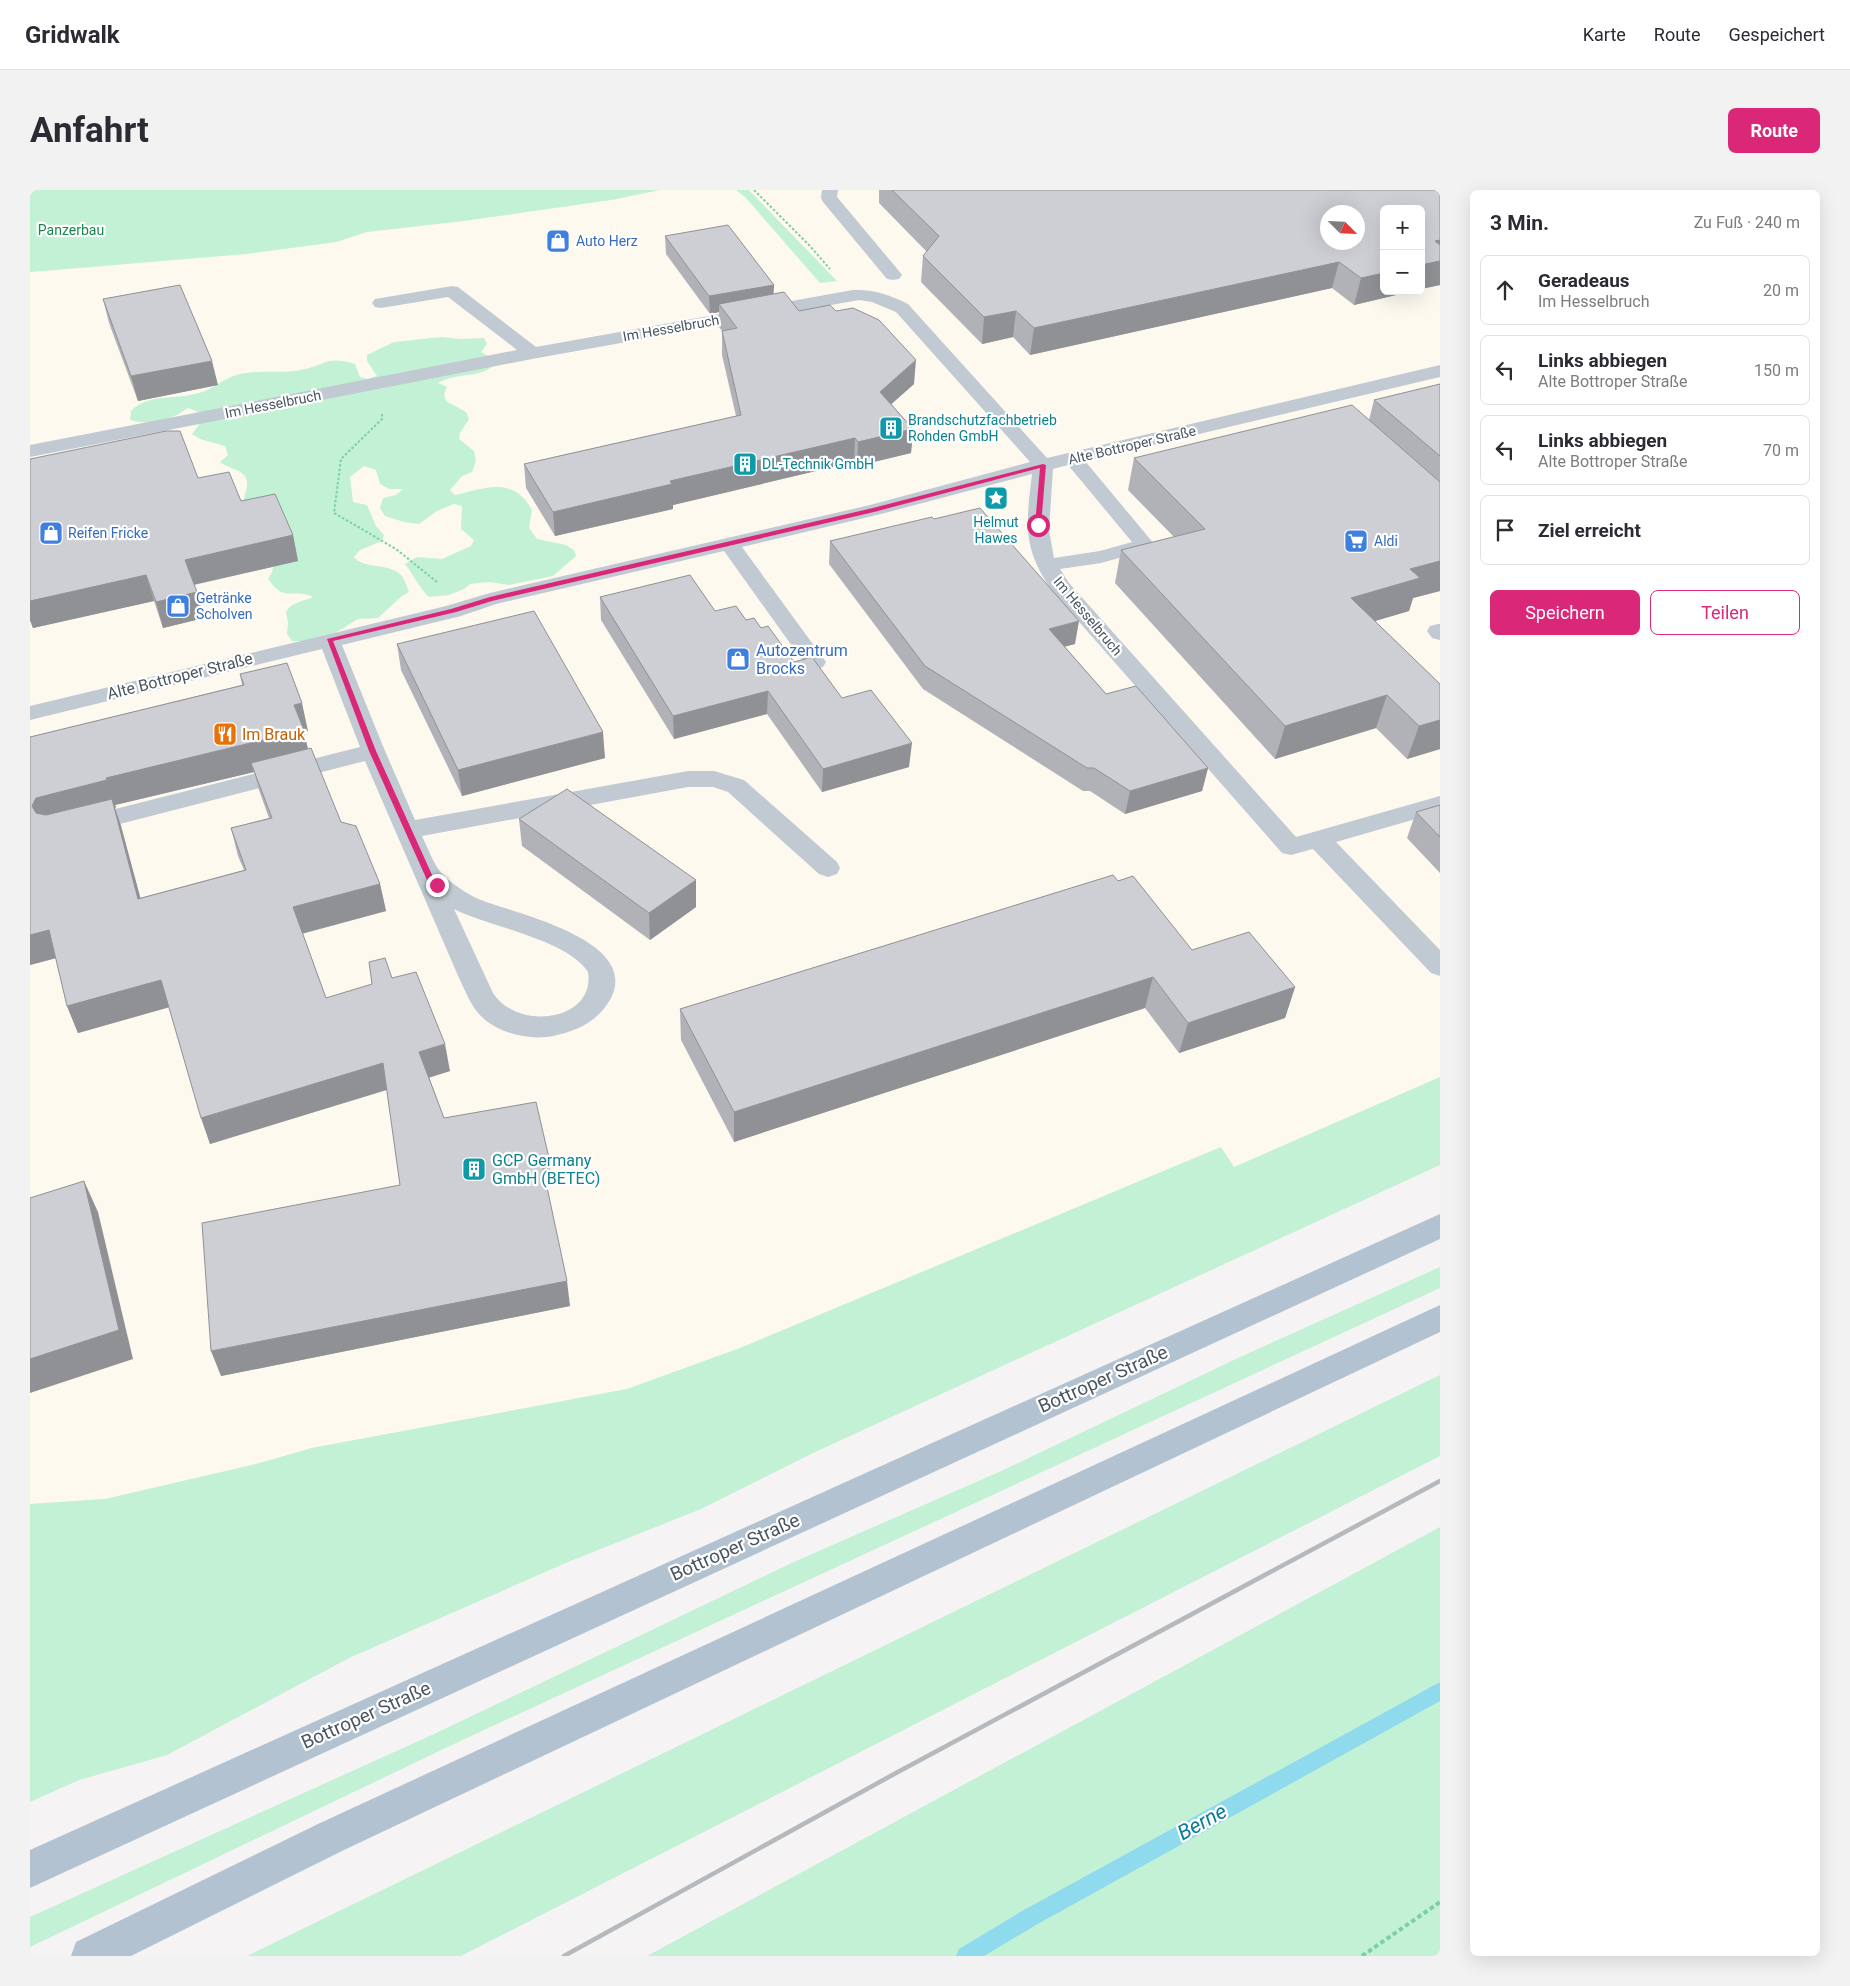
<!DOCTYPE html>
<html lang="de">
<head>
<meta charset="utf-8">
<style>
	body { margin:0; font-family:Roboto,sans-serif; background:#f2f2f3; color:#2b2b33 }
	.controls { position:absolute; right:15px; top:15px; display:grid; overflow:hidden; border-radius:8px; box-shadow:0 5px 20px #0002 }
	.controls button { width:45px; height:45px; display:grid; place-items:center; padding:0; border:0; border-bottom:1px solid #e1e1e2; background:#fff; color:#2b2b33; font:25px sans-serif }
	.compass { position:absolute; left:1290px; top:15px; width:45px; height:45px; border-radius:50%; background:#fff; box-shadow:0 5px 20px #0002; rotate:114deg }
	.stop { position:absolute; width:15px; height:15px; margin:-11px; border:4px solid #db2777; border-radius:50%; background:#fff }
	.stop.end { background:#db2777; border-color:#fff; box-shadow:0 1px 5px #0008 }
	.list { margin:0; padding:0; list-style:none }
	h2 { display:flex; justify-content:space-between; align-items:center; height:65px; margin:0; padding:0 20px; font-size:21px }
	h2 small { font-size:16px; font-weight:400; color:#7c7c81 }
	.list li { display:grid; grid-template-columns:32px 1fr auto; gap:15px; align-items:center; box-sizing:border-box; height:70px; margin:0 10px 10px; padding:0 10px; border:1px solid #e1e1e2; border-radius:8px }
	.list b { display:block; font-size:19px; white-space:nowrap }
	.list p { margin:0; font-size:16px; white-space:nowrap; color:#7c7c81 }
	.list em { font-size:16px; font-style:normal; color:#7c7c81 }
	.actions { display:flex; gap:10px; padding:15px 20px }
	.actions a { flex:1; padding:11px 0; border:1px solid #db2777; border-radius:8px; text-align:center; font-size:18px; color:#db2777 }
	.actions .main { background:#db2777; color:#fff }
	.icon { flex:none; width:28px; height:28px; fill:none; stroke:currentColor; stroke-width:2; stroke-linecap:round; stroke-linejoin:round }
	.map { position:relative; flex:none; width:1410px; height:1766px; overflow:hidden; border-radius:8px }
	header { display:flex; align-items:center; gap:30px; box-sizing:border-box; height:70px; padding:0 25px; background:#fff; border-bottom:1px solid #e1e1e2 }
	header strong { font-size:24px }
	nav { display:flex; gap:28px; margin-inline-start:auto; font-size:18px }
	.intro { display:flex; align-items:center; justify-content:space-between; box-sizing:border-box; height:120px; padding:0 30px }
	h1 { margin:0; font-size:35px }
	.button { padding:12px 22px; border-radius:8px; background:#db2777; color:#fff; font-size:18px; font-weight:700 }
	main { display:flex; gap:30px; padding:0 30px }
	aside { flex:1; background:#fff; border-radius:8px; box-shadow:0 5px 20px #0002 }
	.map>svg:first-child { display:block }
	.commercial { fill:#fdf9ef; fill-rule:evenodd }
	.green { fill:#c3f1d5 }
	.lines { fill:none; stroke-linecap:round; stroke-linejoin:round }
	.stream { fill:#90daee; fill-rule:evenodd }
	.path-far1 { stroke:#7ad0a6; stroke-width:2; stroke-dasharray:2.5 2; stroke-linecap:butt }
	.path { stroke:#7ad0a6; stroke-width:4; stroke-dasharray:4.5 3; stroke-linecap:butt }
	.minor { fill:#c1cad2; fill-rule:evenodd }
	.major { fill:#b3c2d1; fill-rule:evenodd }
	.rail { stroke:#b5b8bd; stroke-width:4.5 }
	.wall { fill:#b0b2b7; fill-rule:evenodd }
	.shaded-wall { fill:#909195 }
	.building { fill:#cdcfd5; stroke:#909195; fill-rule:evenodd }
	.route { fill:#db2777 }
	.labels { text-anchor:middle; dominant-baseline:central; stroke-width:4.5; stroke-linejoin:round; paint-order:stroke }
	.far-park-label { font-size:14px; fill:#17864f; stroke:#fff }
	.far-shop-label { font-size:14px; fill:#366cbe; stroke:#fff; text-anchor:start }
	.far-street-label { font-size:14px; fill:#4a5661; stroke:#fff }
	.far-culture-label { font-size:14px; fill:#0d838f; stroke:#fff; text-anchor:start }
	.shop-label { font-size:16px; fill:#366cbe; stroke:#fff; text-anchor:start }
	.street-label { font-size:16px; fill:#4a5661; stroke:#fff }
	.food-label { font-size:16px; fill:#c56008; stroke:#fff; text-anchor:start }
	.culture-label { font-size:16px; fill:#0d838f; stroke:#fff; text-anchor:start }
	.near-street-label { font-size:19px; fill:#4a5661; stroke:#fff }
	.near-water-label { font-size:21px; font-style:italic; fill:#0c7c9b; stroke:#fff }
</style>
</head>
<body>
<header>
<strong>Gridwalk</strong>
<nav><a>Karte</a><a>Route</a><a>Gespeichert</a></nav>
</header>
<div class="intro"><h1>Anfahrt</h1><a class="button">Route</a></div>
<main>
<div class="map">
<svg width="1410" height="1766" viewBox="0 0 1410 1766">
	<rect width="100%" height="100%" fill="#f5f3f3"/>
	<path class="commercial" d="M630,0H1410V887L1204,977L1190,957L710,1158L597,1199L282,1258L226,1274L75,1309L0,1314V82L68,77L306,52L337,42L581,10ZM1354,19H1391V101H1354ZM1298,22H1328V52H1298Z"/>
	<g class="green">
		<polygon points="0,0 630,0 581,10 434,31 337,42 306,52 216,64 0,82"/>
		<polygon points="706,0 719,0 807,91 790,93 715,7"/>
		<path d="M412,147L431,149L454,148L457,154L451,162L468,172C451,190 429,181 408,193L417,197L414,204L416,211L436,222L439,229L430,243L429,249L444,261L446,271L442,282L432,286L420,300L425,305C454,299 483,285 502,320L499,338L507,349L536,355L544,360L546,366L523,386L479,395L459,392L440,394L434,399L419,405L399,407C389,398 384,385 375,374L387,367L412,369L441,356L444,350L431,339L432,316L424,314L407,321L389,334L374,332L355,326L350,318L353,308L366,305L373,299H359L350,294L346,280L334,276L320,287L323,312L337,315L346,336L354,345L352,351L330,360L324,367C335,380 358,372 371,385C375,389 377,397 379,402L372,406L348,428L328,429L305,443L276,451H262L257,444L258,433L256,422C261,412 274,411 283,407C264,397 255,414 238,389L242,382L243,377C235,360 218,331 214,315C212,307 220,297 216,288C211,278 198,279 190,272L198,265L195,256L170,249L162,244L172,231L173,224L158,218C139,231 121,236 100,230L101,221C120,202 147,211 172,202C184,198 194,189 206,185C228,179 250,184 270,180C296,176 295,165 325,174L330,187L337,189L347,186L337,171V165L364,152Z"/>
		<polygon points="1410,887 1410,975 783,1263 671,1319 538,1372 319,1468 137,1565 49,1590 0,1612 0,1314 75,1309 226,1274 282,1258 597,1199 710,1158 1191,957 1204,977"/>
		<polygon points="1410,1077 1410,1098 426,1553 0,1757 0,1727 404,1544 766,1371 969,1282 1208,1168"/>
		<polygon points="1410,1185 1410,1266 431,1766 217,1766"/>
		<polygon points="1410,1337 1410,1766 617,1766"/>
	</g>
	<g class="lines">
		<polygon class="stream" points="1410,1492 1410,1511 1006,1735 954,1766 926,1766 929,1759 992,1721"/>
		<g class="path-far1">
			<polyline points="724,0 779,55 800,79"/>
			<polyline points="352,224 352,229 311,269 304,323 366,359 407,392"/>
		</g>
		<polyline class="path" points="1332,1766 1410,1712"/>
		<g class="minor">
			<polygon points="792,0 808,0 807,7 869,81 872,85 869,89 863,90 857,89 793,12 791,8"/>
			<path d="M422,96L428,97L506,157L823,100C843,99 861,105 878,114L1017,268L1410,175V187L1055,271L1125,355L1122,359L1071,373L1030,379L1039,393L1266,647L1410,606V622L1306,652L1410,760V786L1401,783L1283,659L1261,665L1252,663L1022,401C992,357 996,335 1002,284L851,324L712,357L796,472L793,477L785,479L777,477L694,361L466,414L431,426L312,455L355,561L385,630L658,581H684L714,590L807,672L810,678L807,684L798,687L789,684L698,602L683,597H658L392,646C403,669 405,682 428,697C435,702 443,707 451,710C486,724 610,750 581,808C569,831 547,841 523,846C499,851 466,843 449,824C440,814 435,800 429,788L335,571L51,644L42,642L39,636L42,630L330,557L292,459L0,530V516L416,416L460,403L840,315L1000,272L866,122L842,112L829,110L502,169L0,267V255L487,160L418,107L351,118L345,117L342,113L345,109L351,108ZM1038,275L1102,352L1070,361L1024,368L1019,340L1023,279ZM424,719C459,737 537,749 558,782C566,831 488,842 463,803Z"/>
			<polygon points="1408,434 1410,434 1410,450 1402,448 1397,441 1400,436"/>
		</g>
		<g class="major">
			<polygon points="1410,1024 1410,1049 0,1698 0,1660"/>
			<polygon points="1410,1115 1410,1142 314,1660 101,1766 41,1766 46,1752 288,1634"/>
		</g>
		<polyline class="rail" points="534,1766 866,1583 1410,1291"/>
	</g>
	<g class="wall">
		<polygon points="849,0 1410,0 1410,95 1391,99 1354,101 1383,101 1324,115 1302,98 1000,165 983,147 952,154 891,92 893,66 897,62 849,13"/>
		<polygon points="635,46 744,95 743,104 769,121 806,121 884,194 861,214 883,239 881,263 827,276 824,272 643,315 643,319 525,346 496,298 494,274 706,226 692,165 692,141 689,137 689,122 680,124 636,64"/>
		<polygon points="73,109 188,195 108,211 79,133"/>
		<polygon points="1410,194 1410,401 1383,408 1379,421 1345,431 1410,494 1410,559 1377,569 1346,538 1245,569 1085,393 1091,360 1144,347 1098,300 1104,268 1339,230 1344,210"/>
		<polygon points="0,269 168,288 211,311 263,345 268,371 164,395 174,428 133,438 124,411 3,438 0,430"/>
		<polygon points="904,329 1045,454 1034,456 1076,504 1178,578 1172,601 1095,624 1060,601 1053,601 893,499 799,374 800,351"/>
		<polygon points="570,407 685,421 716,430 731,438 764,472 812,508 879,577 792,602 737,524 644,549 571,430"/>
		<polygon points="367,454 575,568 432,606 371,480"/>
		<path d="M210,484L278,541L274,542L278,559L311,632L350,694L356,721L272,744L296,808L362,788L420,881L399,887L414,928L519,968L522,994L516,995L540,1116L191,1186L370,995L357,900L180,954L139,817L48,843L37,816L26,768L0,775V547L212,495ZM224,582L229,600L239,628L201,638L208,666L214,680L110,708L91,636L85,618L86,617L85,615Z"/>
		<polygon points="1410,615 1410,683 1377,648 1386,622"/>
		<polygon points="489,629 666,690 666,717 620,750 492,656"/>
		<polygon points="1088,691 1162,760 1265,797 1255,828 1149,863 1115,818 704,952 651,850 650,819"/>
	</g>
	<g class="shaded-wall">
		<polygon points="1410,50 1410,95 1391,99 1391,75 1405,51"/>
		<polygon points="1309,72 1302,98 1000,165 1004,138"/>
		<polygon points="1354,83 1354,101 1383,101 1324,115 1331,88"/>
		<polygon points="744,95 743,112 689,114 689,122 680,124 679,106"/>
		<polygon points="986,121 983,147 952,154 954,127"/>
		<polygon points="886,170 884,194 848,226 850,202"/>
		<polygon points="182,171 188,195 108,211 101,186"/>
		<polygon points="883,239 881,263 827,276 828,252"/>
		<polygon points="825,248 824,272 643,315 643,319 525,346 523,322 640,291"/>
		<polygon points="263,345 268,371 162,395 155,370"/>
		<polygon points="1410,371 1410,401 1383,408 1379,421 1311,441 1321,408 1380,379"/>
		<polygon points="116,385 124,411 3,438 0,430 0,411"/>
		<polygon points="167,402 174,428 133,438 126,412"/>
		<polygon points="1049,431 1045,454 1015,462 1019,439"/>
		<polygon points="738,501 737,524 644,549 643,526"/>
		<polygon points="1357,505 1346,538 1245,569 1255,536"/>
		<polygon points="272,513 278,541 274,542 280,568 221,573 224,582 85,615 86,617 85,618 91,636 118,736 12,644 2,616 6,608 76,588 264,515"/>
		<polygon points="1410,530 1410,559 1377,569 1389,536"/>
		<polygon points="573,542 575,568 432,606 428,580"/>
		<polygon points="882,553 879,577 792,602 793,579"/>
		<polygon points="1178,578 1172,601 1095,624 1100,601"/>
		<polygon points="666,690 666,717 620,750 619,723"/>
		<polygon points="350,694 356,721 270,744 263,717"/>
		<polygon points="19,740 30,767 0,775 0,745"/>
		<polygon points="1123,787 1115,818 704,952 704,922"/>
		<polygon points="131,790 140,817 48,843 37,816"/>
		<polygon points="1265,797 1255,828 1149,863 1158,833"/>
		<polygon points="415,854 420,881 395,889 389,862"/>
		<polygon points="353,873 359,899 180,954 171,928"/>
		<polygon points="54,991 68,1022 103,1169 0,1203 0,1169"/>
		<polygon points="537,1091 540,1116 191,1186 181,1161"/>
	</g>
	<g class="building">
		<path d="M862,0H1410V50L1405,51L1410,55V71L1391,75V19H1354V83L1331,88L1309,72L1004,138L986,121L954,127L893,66L909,46ZM1298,22H1328V52H1298Z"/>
		<polygon points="698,35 744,95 679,106 635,46"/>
		<polygon points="150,95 182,171 101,186 73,109"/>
		<polygon points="754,102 769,121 800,115 806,121 823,118 849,130 886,170 850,202 883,239 828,252 825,248 640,291 642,294 523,322 494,274 711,225 692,141 707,138 689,114"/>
		<polygon points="1410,194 1410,266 1344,210"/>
		<polygon points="1322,215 1410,292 1410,371 1380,379 1390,388 1321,408 1410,494 1410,530 1389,536 1357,505 1255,536 1091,360 1175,339 1104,268"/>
		<polygon points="136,241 150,241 168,288 199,282 211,311 245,304 263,345 155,370 167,402 126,412 116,385 0,411 0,269"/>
		<polygon points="950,318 1049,431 1019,439 1076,504 1106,496 1178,578 1100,601 1064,578 1057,578 895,476 800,351 902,327 904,329"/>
		<polygon points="660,385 685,421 706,416 716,430 724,428 731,438 738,436 764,472 782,467 812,508 841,500 882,553 793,579 738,501 643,526 570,407"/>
		<polygon points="504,421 573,542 428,580 367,454"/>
		<polygon points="257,473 272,513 264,515 274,540 76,588 77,590 6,608 2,616 6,623 16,625 82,609 108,709 216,680 201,638 242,628 221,573 281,558 311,632 326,636 350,694 263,717 296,808 342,794 339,772 355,768 362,788 386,782 415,854 389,862 414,928 506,912 519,968 511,969 537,1091 181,1161 172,1033 370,995 353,873 171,928 131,790 37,816 19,740 0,745 0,547 214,495 210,484"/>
		<polygon points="537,599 666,690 619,723 489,629"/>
		<polygon points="1410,615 1410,647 1386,622"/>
		<polygon points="1083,685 1088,691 1103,686 1162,760 1219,742 1265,797 1158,833 1123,787 704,922 650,819"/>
		<polygon points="54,991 89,1140 0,1169 0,1008"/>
	</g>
	<polygon class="route" points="1013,274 1016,275 1011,336 1005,335 1010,278 844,322 462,411 426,422 303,451 346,561 403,687 411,695 404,697 397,690 339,561 297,449 421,419 460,407 843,318"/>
	<defs>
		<g id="shop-square" transform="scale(1.25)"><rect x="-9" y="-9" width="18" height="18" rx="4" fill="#3f7fe0" stroke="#fff"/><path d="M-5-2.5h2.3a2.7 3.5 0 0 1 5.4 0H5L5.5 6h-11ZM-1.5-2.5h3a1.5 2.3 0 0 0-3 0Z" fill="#fff"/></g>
		<g id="building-square" transform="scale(1.25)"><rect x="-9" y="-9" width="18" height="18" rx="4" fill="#0f9aa8" stroke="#fff"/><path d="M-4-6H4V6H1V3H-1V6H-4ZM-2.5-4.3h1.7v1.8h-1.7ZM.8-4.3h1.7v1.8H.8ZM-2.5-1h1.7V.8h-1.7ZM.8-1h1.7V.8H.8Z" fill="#fff"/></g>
		<g id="sight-square" transform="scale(1.25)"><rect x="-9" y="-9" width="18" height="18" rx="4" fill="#0f9aa8" stroke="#fff"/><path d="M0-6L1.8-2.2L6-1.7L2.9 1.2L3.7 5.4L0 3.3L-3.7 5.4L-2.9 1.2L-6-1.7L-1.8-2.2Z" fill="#fff"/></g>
		<g id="supermarket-square" transform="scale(1.25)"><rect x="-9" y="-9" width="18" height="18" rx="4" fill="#3f7fe0" stroke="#fff"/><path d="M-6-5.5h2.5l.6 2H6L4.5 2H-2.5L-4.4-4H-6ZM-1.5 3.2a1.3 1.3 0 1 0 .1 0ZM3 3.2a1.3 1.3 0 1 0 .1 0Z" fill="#fff"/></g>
		<g id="restaurant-square" transform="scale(1.25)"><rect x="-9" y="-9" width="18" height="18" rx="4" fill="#e8710a" stroke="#fff"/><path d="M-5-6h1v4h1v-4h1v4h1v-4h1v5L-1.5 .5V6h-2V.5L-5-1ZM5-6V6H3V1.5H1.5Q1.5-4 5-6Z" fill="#fff"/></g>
	</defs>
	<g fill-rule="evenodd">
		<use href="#shop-square" x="528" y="51"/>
		<use href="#building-square" x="861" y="238"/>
		<use href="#building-square" x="715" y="274"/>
		<use href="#sight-square" x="966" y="308"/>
		<use href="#shop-square" x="21" y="343"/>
		<use href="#supermarket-square" x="1326" y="351"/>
		<use href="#shop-square" x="148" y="416"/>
		<use href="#shop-square" x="708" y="469"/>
		<use href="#restaurant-square" x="195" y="544"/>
		<use href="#building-square" x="444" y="979"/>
	</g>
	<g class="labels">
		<g class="far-park-label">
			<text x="41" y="40">Panzerbau</text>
		</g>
		<g class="far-shop-label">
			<text x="546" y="51">Auto Herz</text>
			<text x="38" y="343">Reifen Fricke</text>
			<text x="1344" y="351">Aldi</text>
			<text x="166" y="408">Getränke<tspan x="166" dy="16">Scholven</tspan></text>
		</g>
		<g class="far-street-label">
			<text transform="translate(641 138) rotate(-10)">Im Hesselbruch</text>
			<text transform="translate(243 214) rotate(-11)">Im Hesselbruch</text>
			<text transform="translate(1102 255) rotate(-13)">Alte Bottroper Straße</text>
			<text transform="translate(1058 426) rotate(50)">Im Hesselbruch</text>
		</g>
		<g class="far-culture-label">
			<text x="878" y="230">Brandschutzfachbetrieb<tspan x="878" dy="16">Rohden GmbH</tspan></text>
			<text x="732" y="274">DL-Technik GmbH</text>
			<text x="966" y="332" text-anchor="middle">Helmut<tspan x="966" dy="16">Hawes</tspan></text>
		</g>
		<g class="shop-label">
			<text x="726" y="460">Autozentrum<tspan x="726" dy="18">Brocks</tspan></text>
		</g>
		<g class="street-label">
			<text transform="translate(150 486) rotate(-14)">Alte Bottroper Straße</text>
		</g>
		<g class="food-label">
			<text x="212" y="544">Im Brauk</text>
		</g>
		<g class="culture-label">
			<text x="462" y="970">GCP Germany<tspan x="462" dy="18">GmbH (BETEC)</tspan></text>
		</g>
		<g class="near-street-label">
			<text transform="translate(1073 1189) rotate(-24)">Bottroper Straße</text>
			<text transform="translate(705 1357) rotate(-24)">Bottroper Straße</text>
			<text transform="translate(336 1525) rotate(-24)">Bottroper Straße</text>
		</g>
		<g class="near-water-label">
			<text transform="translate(1172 1632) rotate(-29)">Berne</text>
		</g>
	</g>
</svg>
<div class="controls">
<button>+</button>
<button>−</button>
</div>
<svg class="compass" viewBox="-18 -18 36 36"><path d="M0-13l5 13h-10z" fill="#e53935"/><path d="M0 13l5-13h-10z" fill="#7c7c81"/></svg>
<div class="stop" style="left:1008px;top:335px"></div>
<div class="stop end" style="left:407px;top:695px"></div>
</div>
<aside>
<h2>3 Min.<small>Zu Fuß · 240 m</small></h2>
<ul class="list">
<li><svg class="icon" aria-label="ahead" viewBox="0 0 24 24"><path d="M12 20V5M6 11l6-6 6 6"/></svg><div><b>Geradeaus</b><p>Im Hesselbruch</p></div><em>20 m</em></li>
<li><svg class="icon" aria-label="left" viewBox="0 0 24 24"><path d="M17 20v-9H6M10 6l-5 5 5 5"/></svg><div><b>Links abbiegen</b><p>Alte Bottroper Straße</p></div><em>150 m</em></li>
<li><svg class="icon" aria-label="left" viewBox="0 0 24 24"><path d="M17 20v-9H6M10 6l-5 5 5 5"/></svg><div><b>Links abbiegen</b><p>Alte Bottroper Straße</p></div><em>70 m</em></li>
<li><svg class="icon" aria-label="arrive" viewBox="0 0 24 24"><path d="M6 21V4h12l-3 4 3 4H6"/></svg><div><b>Ziel erreicht</b></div></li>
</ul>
<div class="actions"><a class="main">Speichern</a><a>Teilen</a></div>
</aside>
</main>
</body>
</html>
